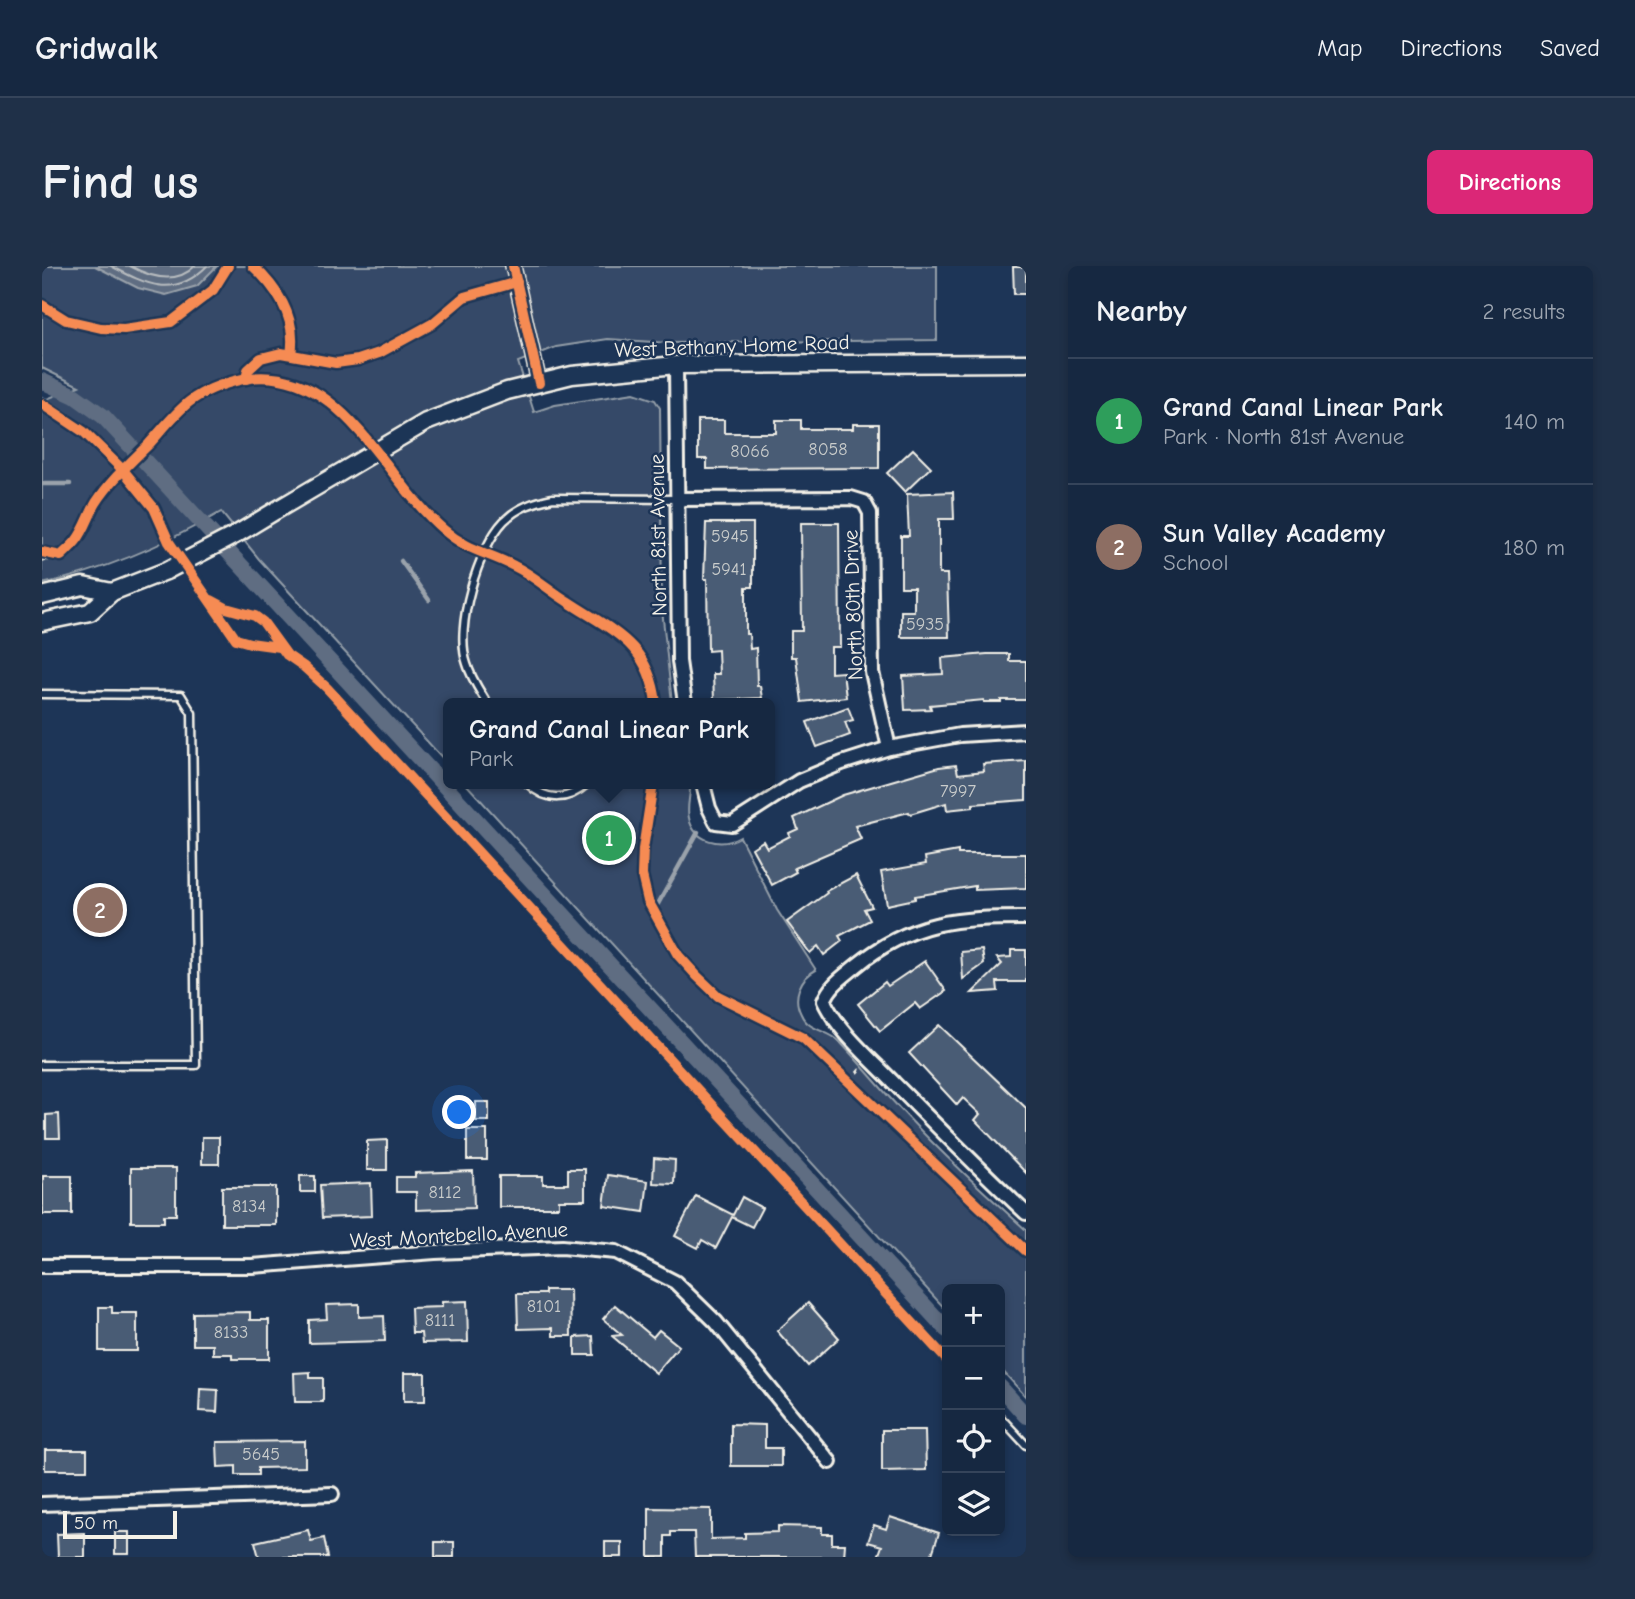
<!DOCTYPE html>
<html lang="en">
<head>
<meta charset="utf-8">
<style>
	body { margin:0; font-family:"Comic Neue",sans-serif; background:#1f3048; color:#f1f3f6 }
	.controls { position:absolute; right:21px; bottom:21px; display:grid; overflow:hidden; border-radius:10px; box-shadow:0 4px 10px #0003 }
	.controls button { width:63px; height:63px; display:grid; place-items:center; padding:0; border:0; border-bottom:2px solid #35445a; background:#162841; color:#f1f3f6; font:35px sans-serif }
	.scale { position:absolute; left:21px; bottom:18px; width:114px; box-sizing:border-box; padding-left:7px; border:4px solid #f4f1e8; border-top:0; font-size:19px; line-height:24px; white-space:nowrap; color:#f4f1e8; -webkit-text-stroke:5px #1d3557; paint-order:stroke }
	.you { position:absolute; left:418px; top:847px; width:24px; height:24px; margin:-18px; border:5px solid #fff; border-radius:50%; background:#1a73e8; box-shadow:0 0 0 10px #1a73e833 }
	.badge { display:grid; place-items:center; width:46px; height:46px; border-radius:50%; background:#db2777; color:#fff; font-size:23px; font-weight:700 }
	.pin { position:absolute; translate:-50% -50%; border:4px solid #fff; box-shadow:0 2px 7px #0006 }
	.popup { position:absolute; left:401px; top:432px; width:332px; height:91px; box-sizing:border-box; display:grid; place-content:center; border-radius:10px; background:#162841; filter:drop-shadow(0 2px 5px #0005); font-size:23px; white-space:nowrap; color:#9ea6b1 }
	.popup b { font-size:26px; color:#f1f3f6 }
	.popup::after { content:''; position:absolute; left:50%; top:100%; margin-left:-14px; border:14px solid transparent; border-top-color:#162841 }
	.list { margin:0; padding:0; list-style:none }
	h2 { display:flex; justify-content:space-between; align-items:center; height:91px; margin:0; padding:0 28px; font-size:30px }
	h2 small { font-size:23px; font-weight:400; color:#9ea6b1 }
	.list li { display:grid; grid-template-columns:46px 1fr auto; gap:21px; align-items:center; box-sizing:border-box; height:126px; padding:0 28px; border-top:2px solid #35445a }
	.list b { display:block; font-size:26px; white-space:nowrap }
	.list p { margin:0; font-size:23px; white-space:nowrap; color:#9ea6b1 }
	.list em { font-size:23px; font-style:normal; color:#9ea6b1 }
	.icon { flex:none; width:38px; height:38px; fill:none; stroke:currentColor; stroke-width:2; stroke-linecap:round; stroke-linejoin:round }
	.map { position:relative; flex:none; width:984px; height:1291px; overflow:hidden; border-radius:10px }
	header { display:flex; align-items:center; gap:42px; box-sizing:border-box; height:98px; padding:0 35px; background:#162841; border-bottom:2px solid #35445a }
	header strong { font-size:33px }
	nav { display:flex; gap:38px; margin-inline-start:auto; font-size:24px }
	.intro { display:flex; align-items:center; justify-content:space-between; box-sizing:border-box; height:168px; padding:0 42px }
	h1 { margin:0; font-size:49px }
	.button { padding:18px 32px; border-radius:10px; background:#db2777; color:#fff; font-size:24px; font-weight:700 }
	main { display:flex; gap:42px; padding:0 42px }
	aside { flex:1; background:#162841; border-radius:10px; box-shadow:0 4px 10px #0003 }
	.map>svg:first-child { display:block }
	.green { fill:#354a67; stroke:#949ea8; stroke-width:2 }
	.water { fill:#5e6d82; stroke:#9aa2ab; stroke-width:2 }
	.lines { fill:none; stroke-linecap:round; stroke-linejoin:round }
	.shore { stroke:#b8bcbf; stroke-width:2 }
	.stream { stroke:#9aa2ab; stroke-width:4.5 }
	.canal { stroke:#5e6d82; stroke-width:16 }
	.building { fill:#485b74; stroke:#f4f1e8; stroke-width:2 }
	.service-casing { stroke:#f4f1e8; stroke-width:11 }
	.minor-casing { stroke:#f4f1e8; stroke-width:18 }
	.secondary-casing { stroke:#f4f1e8; stroke-width:21 }
	.path { stroke:#f4f1e8; stroke-width:2.5; stroke-dasharray:7 5; stroke-linecap:butt }
	.service { stroke:#1d3557; stroke-width:6 }
	.minor { stroke:#1d3557; stroke-width:12 }
	.secondary { stroke:#1d3557; stroke-width:16 }
	.secondary-bridge-casing { stroke:#f4f1e8; stroke-width:21; stroke-linecap:butt }
	.secondary-bridge { stroke:#1d3557; stroke-width:16 }
	.cycleway-casing { stroke:#1d3557; stroke-width:15 }
	.cycleway { stroke:#f68b52; stroke-width:10 }
	.labels { text-anchor:middle; dominant-baseline:central; stroke-width:5; stroke-linejoin:round; paint-order:stroke }
	.number-label { font-size:18px; fill:#c9cccb }
	.street-label { font-size:21px; fill:#f4f1e8; stroke:#1d3557 }
</style>
</head>
<body>
<header>
<strong>Gridwalk</strong>
<nav><a>Map</a><a>Directions</a><a>Saved</a></nav>
</header>
<div class="intro"><h1>Find us</h1><a class="button">Directions</a></div>
<main>
<div class="map">
<svg width="984" height="1291" viewBox="0 0 984 1291">
	<rect width="100%" height="100%" fill="#1d3557"/>
	<filter id="ink" filterUnits="userSpaceOnUse"><feTurbulence type="fractalNoise" baseFrequency=".0143" numOctaves="2"/><feDisplacementMap in="SourceGraphic" scale="14" xChannelSelector="R" yChannelSelector="G"/><feConvolveMatrix kernelMatrix="1 2 1 2 8 2 1 2 1" color-interpolation-filters="sRGB"/></filter>
	<g filter="url(#ink)">
		<g class="green">
			<path d="M0,0H895V74L627,77L566,73L514,81L476,96L492,146L513,139L592,127L613,134L618,142L620,343L630,437H406V498L217,293L179,246C122,279 65,304 0,318V131L5,133L37,120L0,102Z"/>
			<path d="M424,518H648C649,529 644,541 647,552C652,576 679,582 698,571L735,644L774,704C758,712 750,731 759,748C766,765 786,764 797,775C819,798 839,823 861,846C900,888 942,926 984,964V1131L958,1102V1023H905V1045Z"/>
		</g>
		<polygon class="water" points="53,0 175,0 155,20 124,29 96,22"/>
		<g class="lines">
			<g class="shore">
				<path d="M69,0C105,19 132,33 165,0"/>
				<path d="M88,0C108,11 134,19 153,0"/>
			</g>
			<g class="stream">
				<polyline points="0,218 28,218"/>
				<polyline points="359,295 387,334"/>
				<polyline points="616,638 656,566"/>
			</g>
			<g class="canal">
				<polyline points="0,115 33,130 61,150 905,1064"/>
				<polyline points="958,1121 984,1150"/>
			</g>
		</g>
		<g class="building">
			<polygon points="971,1 984,1 984,28 972,28"/>
			<polygon points="656,154 682,154 682,167 734,167 734,154 759,154 759,163 811,163 811,158 837,158 837,202 665,203 665,193 656,193"/>
			<polygon points="871,183 889,201 863,226 845,207"/>
			<polygon points="911,226 912,253 897,253 897,308 905,308 907,371 859,371 859,345 872,345 872,321 859,321 859,270 867,270 865,228"/>
			<polygon points="664,257 711,257 711,321 704,321 704,368 707,368 708,383 714,382 715,420 718,420 720,432 672,434 671,408 677,408 676,384 666,385 665,313 662,313"/>
			<polygon points="759,257 797,257 798,381 789,381 789,407 801,406 804,431 760,436 754,391 749,391 749,365 760,365"/>
			<polygon points="945,388 967,388 967,395 984,395 984,434 959,434 959,436 942,436 942,434 888,439 889,443 863,444 861,410 901,408 900,392"/>
			<polygon points="806,441 811,454 803,456 808,469 775,481 765,456"/>
			<polygon points="984,495 984,534 931,538 931,541 905,544 904,537 868,548 867,546 813,560 819,573 752,602 754,606 730,619 710,582 721,575 725,582 748,570 747,567 756,563 752,552 801,529 897,501 914,499 916,508 942,505 941,498"/>
			<polygon points="916,585 916,588 984,588 984,622 933,624 933,620 873,630 873,633 845,639 839,606 884,598 883,591"/>
			<polygon points="814,609 830,641 822,643 828,654 797,670 800,675 782,689 776,680 768,687 745,656 785,627 784,625"/>
			<polygon points="940,684 942,698 921,713 919,686"/>
			<polygon points="969,684 984,684 984,716 955,716 956,725 930,727 960,698 955,692 969,691"/>
			<polygon points="883,695 904,725 878,743 873,737 838,765 816,738 843,716 846,720"/>
			<polygon points="897,759 984,842 984,907 933,854 938,848 921,832 915,839 867,787"/>
			<rect x="434" y="836" width="13" height="19"/>
			<polygon points="17,848 18,872 4,872 4,849"/>
			<rect x="425" y="864" width="20" height="30"/>
			<rect x="160" y="871" width="17" height="27"/>
			<polygon points="345,874 345,904 325,904 325,875"/>
			<polygon points="612,892 633,894 632,918 611,917"/>
			<polygon points="89,902 134,902 134,949 122,949 122,956 89,956"/>
			<polygon points="526,903 543,903 543,934 517,934 517,941 457,941 457,910 501,910 501,918 526,918"/>
			<polygon points="431,905 432,942 374,944 374,926 354,926 354,911 373,911 373,907"/>
			<polygon points="566,909 606,915 602,946 562,940"/>
			<rect x="1" y="910" width="29" height="38"/>
			<rect x="258" y="910" width="15" height="16"/>
			<polygon points="329,917 330,950 280,952 278,919"/>
			<rect x="180" y="921" width="54" height="38"/>
			<polygon points="654,930 691,949 700,931 720,942 710,961 690,951 674,982 660,974 656,982 633,970"/>
			<polygon points="503,1024 528,1024 529,1070 511,1070 511,1062 476,1063 475,1028 503,1028"/>
			<polygon points="425,1035 426,1076 380,1077 379,1067 370,1067 369,1042 400,1041 400,1036"/>
			<polygon points="766,1037 797,1072 766,1100 735,1065"/>
			<polygon points="317,1038 317,1051 342,1050 343,1075 267,1077 267,1054 285,1053 284,1039"/>
			<polygon points="573,1039 611,1071 617,1064 637,1080 614,1107 570,1070 580,1069 561,1053"/>
			<polygon points="57,1041 70,1041 70,1047 95,1047 95,1085 57,1085"/>
			<polygon points="208,1046 208,1054 227,1054 227,1093 190,1093 190,1088 171,1088 171,1079 151,1079 151,1047"/>
			<polygon points="551,1070 552,1089 533,1089 533,1071"/>
			<polygon points="268,1106 268,1112 281,1112 281,1136 253,1136 252,1107"/>
			<rect x="362" y="1107" width="21" height="28"/>
			<polygon points="158,1123 176,1124 175,1146 157,1145"/>
			<polygon points="689,1158 723,1159 723,1182 739,1182 739,1200 689,1200"/>
			<polygon points="840,1164 883,1164 884,1204 840,1205"/>
			<polygon points="263,1175 263,1201 216,1202 216,1209 194,1209 194,1200 176,1201 175,1176"/>
			<rect x="3" y="1184" width="42" height="20"/>
			<polygon points="607,1242 669,1243 669,1273 703,1272 703,1267 736,1266 736,1260 780,1261 780,1268 790,1268 790,1278 803,1278 802,1291 653,1291 652,1266 629,1266 629,1270 623,1270 623,1291 607,1291"/>
			<polygon points="848,1251 897,1267 889,1291 836,1291 840,1280 826,1276 832,1259 844,1263"/>
			<polygon points="266,1264 269,1275 282,1272 286,1291 217,1291 213,1276"/>
			<rect x="73" y="1266" width="14" height="22"/>
			<polygon points="43,1267 43,1291 16,1291 15,1268"/>
			<rect x="393" y="1276" width="19" height="15"/>
			<rect x="563" y="1276" width="17" height="15"/>
		</g>
		<g class="lines">
			<g class="service-casing">
				<g id="service">
					<polyline points="0,138 42,166 81,204 112,242 127,276 194,373 208,377 237,381"/>
					<polyline points="169,334 184,342 213,350 221,356 245,389 261,400 285,422 905,1094"/>
					<polyline points="0,428 139,429 150,447 154,799 0,799"/>
					<path d="M445,437C438,425 429,412 425,398C412,362 436,282 462,255C476,241 492,236 511,232L635,233"/>
					<path d="M486,518C505,536 526,535 545,518"/>
					<polyline points="958,1151 984,1179"/>
				</g>
			</g>
			<g class="minor-casing">
				<g id="minor">
					<polyline points="471,0 497,117"/>
					<polyline points="634,99 637,395 643,437"/>
					<polyline points="635,233 809,232 822,236 828,247 830,406 847,482"/>
					<polyline points="661,518 667,542 674,556 690,558 757,515 800,497 847,482 918,469 984,465"/>
					<path d="M984,652C915,652 870,654 814,700C801,711 788,719 782,735C796,765 830,794 852,817C896,861 939,905 984,947"/>
					<polyline points="0,1000 210,1000 393,986 520,981 574,986 633,1016 674,1056 788,1196"/>
					<polyline points="0,1238 290,1228"/>
				</g>
			</g>
			<g class="secondary-casing">
				<g id="secondary">
					<polyline points="233,245 384,156 465,125 530,109 634,99 984,97"/>
					<polyline points="0,330 41,320 70,326"/>
					<polyline points="0,356 48,346 70,326 124,305"/>
				</g>
			</g>
			<g class="path">
				<polyline points="0,294 9,294 19,290"/>
				<polyline points="807,816 818,803"/>
			</g>
			<use href="#service" class="service"/>
			<use href="#minor" class="minor"/>
			<use href="#secondary" class="secondary"/>
			<g class="secondary-bridge-casing">
				<polyline id="secondary-bridge" points="124,305 195,268 233,245"/>
			</g>
			<use href="#secondary-bridge" class="secondary-bridge"/>
			<g class="cycleway-casing">
				<g id="cycleway">
					<path d="M211,0C236,23 255,53 249,88"/>
					<polyline points="471,0 497,117"/>
					<polyline points="0,39 24,54 59,62 82,63 129,56 171,24 186,0"/>
					<polyline points="204,113 206,104 219,92 239,87 294,97 316,94 337,87 390,58 422,31 475,16"/>
					<polyline points="0,138 42,166 81,204 112,242 127,276 194,373 208,377 237,381"/>
					<path d="M0,286L19,290C24,285 30,280 34,275C43,264 47,249 54,237C68,215 89,196 107,178C120,164 132,148 147,136C161,125 183,117 201,113C300,96 339,211 402,264C426,285 445,286 472,300C491,309 507,324 525,335C570,365 607,377 614,437"/>
					<polyline points="169,334 184,342 213,350 221,356 245,389 261,400 285,422 905,1094"/>
					<polyline points="611,518 601,583 600,609 606,635 636,689 655,710 676,730 761,772 984,985"/>
				</g>
			</g>
			<use href="#cycleway" class="cycleway"/>
		</g>
	</g>
	<g class="labels">
		<g class="number-label">
			<text x="786" y="183">8058</text>
			<text x="708" y="185">8066</text>
			<text x="688" y="270">5945</text>
			<text x="687" y="303">5941</text>
			<text x="883" y="358">5935</text>
			<text x="916" y="525">7997</text>
			<text x="403" y="926">8112</text>
			<text x="207" y="940">8134</text>
			<text x="502" y="1040">8101</text>
			<text x="398" y="1054">8111</text>
			<text x="189" y="1066">8133</text>
			<text x="219" y="1188">5645</text>
		</g>
		<g class="street-label">
			<text transform="translate(690 80) rotate(-2)">West Bethany Home Road</text>
			<text transform="translate(616 269) rotate(-91)">North 81st Avenue</text>
			<text transform="translate(811 339) rotate(-92)">North 80th Drive</text>
			<text transform="translate(417 969) rotate(-3)">West Montebello Avenue</text>
		</g>
	</g>
</svg>
<div class="controls">
<button>+</button>
<button>−</button>
<button><svg class="icon" aria-label="locate" viewBox="0 0 24 24"><circle cx="12" cy="12" r="6"/><path d="M12 2v4M12 18v4M2 12h4M18 12h4"/></svg></button>
<button><svg class="icon" aria-label="layers" viewBox="0 0 24 24"><path d="M12 4l9 5-9 5-9-5zM3 14l9 5 9-5"/></svg></button>
</div>
<div class="scale">50 m</div>
<div class="you"></div>
<div class="pin badge" style="left:567px;top:572px;background:#2e9e5b">1</div>
<div class="popup"><b>Grand Canal Linear Park</b>Park</div>
<div class="pin badge" style="left:58px;top:644px;background:#8d6e63">2</div>
</div>
<aside>
<h2>Nearby<small>2 results</small></h2>
<ul class="list">
<li><span class="badge" style="background:#2e9e5b">1</span><div><b>Grand Canal Linear Park</b><p>Park · North 81st Avenue</p></div><em>140 m</em></li>
<li><span class="badge" style="background:#8d6e63">2</span><div><b>Sun Valley Academy</b><p>School</p></div><em>180 m</em></li>
</ul>
</aside>
</main>
</body>
</html>
